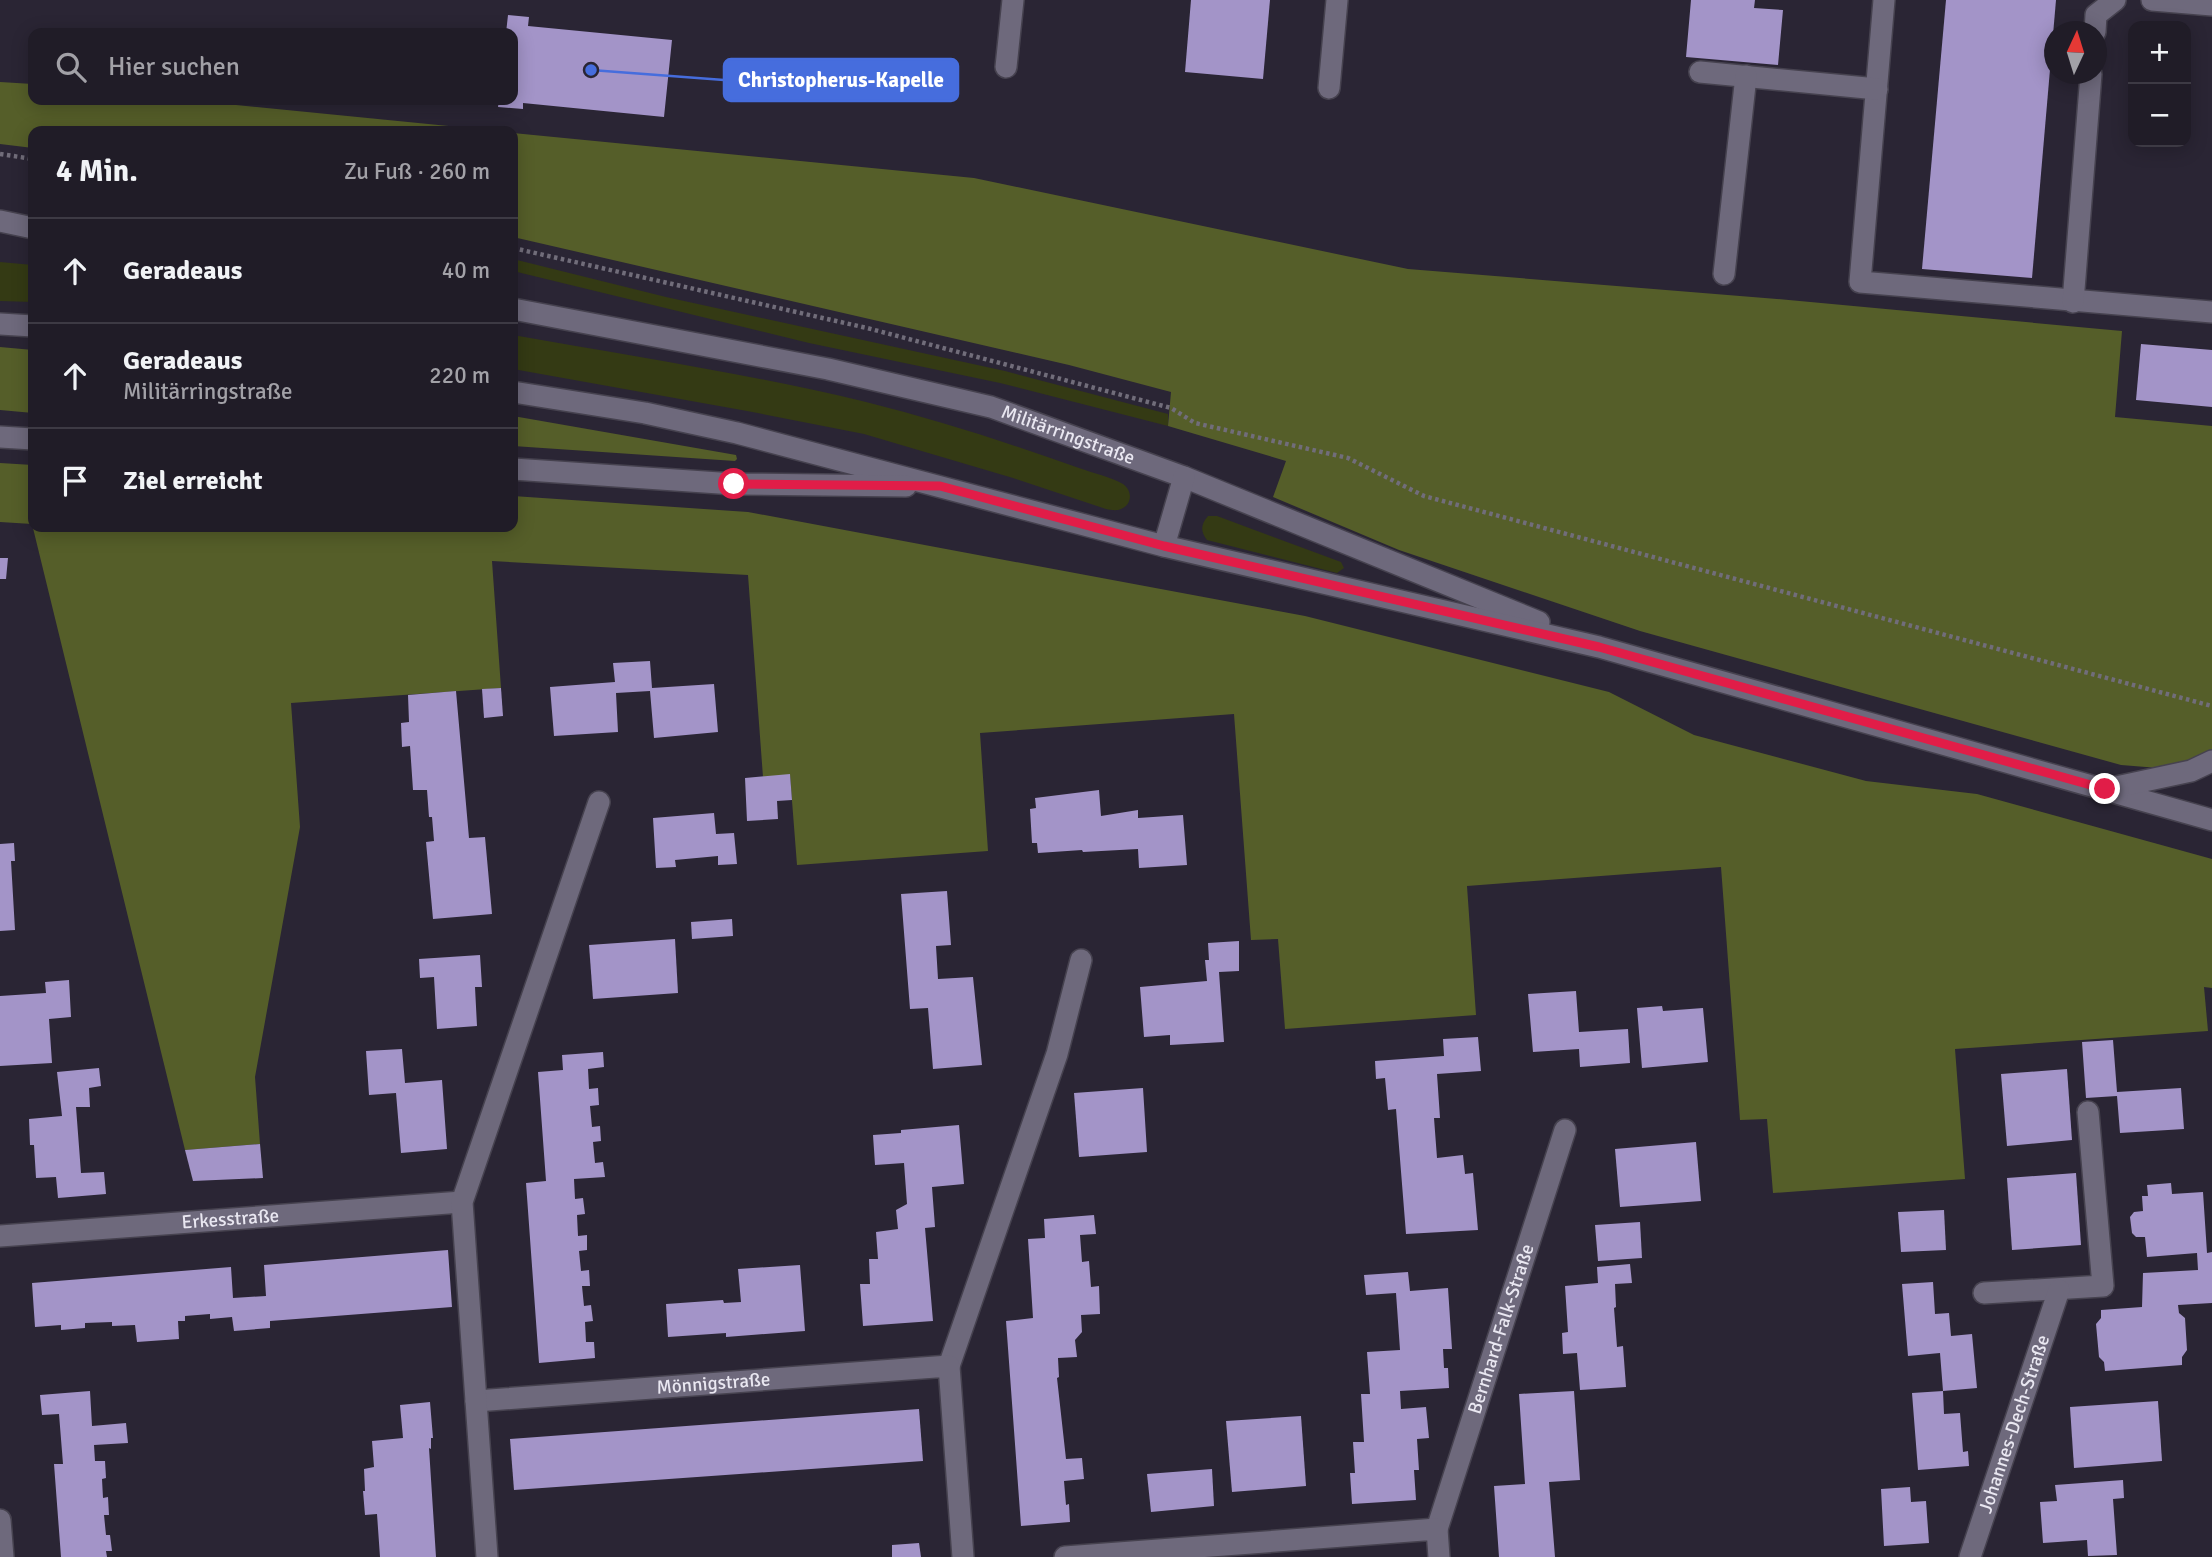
<!DOCTYPE html>
<html lang="de">
<head>
<meta charset="utf-8">
<style>
	body { margin:0; font-family:Signika,sans-serif; background:#2d2933; color:#f1f3f6 }
	.controls { position:absolute; right:21px; top:21px; display:grid; overflow:hidden; border-radius:14px; box-shadow:0 4px 18px #0003 }
	.controls button { width:63px; height:63px; display:grid; place-items:center; padding:0; border:0; border-bottom:2px solid #3d3a44; background:#201c27; color:#f1f3f6; font:35px sans-serif }
	.compass { position:absolute; left:2044px; top:21px; width:63px; height:63px; border-radius:50%; background:#201c27; box-shadow:0 4px 18px #0003; rotate:4deg }
	.stop { position:absolute; width:21px; height:21px; margin:-16px; border:5px solid #e11d48; border-radius:50%; background:#fff }
	.stop.end { background:#e11d48; border-color:#fff; box-shadow:0 2px 7px #0008 }
	.list { margin:0; padding:0; list-style:none }
	h2 { display:flex; justify-content:space-between; align-items:center; height:91px; margin:0; padding:0 28px; font-size:30px }
	h2 small { font-size:23px; font-weight:400; color:#a2a1a7 }
	.list li { display:grid; grid-template-columns:46px 1fr auto; gap:21px; align-items:center; box-sizing:border-box; height:105px; padding:0 28px; border-top:2px solid #3d3a44 }
	.list b { display:block; font-size:26px; white-space:nowrap }
	.list p { margin:0; font-size:23px; white-space:nowrap; color:#a2a1a7 }
	.list em { font-size:23px; font-style:normal; color:#a2a1a7 }
	.icon { flex:none; width:38px; height:38px; fill:none; stroke:currentColor; stroke-width:2; stroke-linecap:round; stroke-linejoin:round }
	.map { position:relative; flex:none; width:2212px; height:1557px; overflow:hidden }
	.search { position:absolute; background:#201c27; box-shadow:0 4px 18px #0003; left:28px; top:28px; width:490px; height:77px; display:flex; align-items:center; gap:18px; box-sizing:border-box; padding:0 24px; border-radius:14px; color:#a2a1a7; font-size:26px }
	.panel { position:absolute; background:#201c27; box-shadow:0 4px 18px #0003; left:28px; top:126px; width:490px; height:406px; border-radius:14px }
	.map>svg:first-child { display:block }
	.green { fill:#343a14 }
	.forest { fill:#555e29 }
	.building { fill:#a394c8 }
	.lines { fill:none; stroke-linecap:round; stroke-linejoin:round }
	.lane-casing { stroke:#46424f; stroke-width:24 }
	.street-casing { stroke:#46424f; stroke-width:24 }
	.secondary-casing { stroke:#46424f; stroke-width:24 }
	.path { stroke:#716d7a; stroke-width:4.5; stroke-dasharray:3.5 3.5; stroke-linecap:butt }
	.lane { stroke:#6e697c; stroke-width:21 }
	.street { stroke:#6e697c; stroke-width:21 }
	.secondary { stroke:#6e697c; stroke-width:21 }
	.route { stroke:#e11d48; stroke-width:9 }
	.labels { text-anchor:middle; dominant-baseline:central; stroke-width:7; stroke-linejoin:round; paint-order:stroke }
	.street-label { font-size:19px; fill:#e9e7f1; stroke:#2a2534 }
	.leader { fill:none; stroke:#466ddd; stroke-width:2.5 }
	.callout-dot { fill:#466ddd; stroke:#2a2534; stroke-width:2.5 }
	.callout { fill:#466ddd; stroke:#466ddd; stroke-width:2.5 }
	.callout-label { font-size:21px; text-anchor:middle; font-weight:bold; fill:#fff }
</style>
</head>
<body>
<div class="map">
<svg width="2212" height="1557" viewBox="0 0 2212 1557">
	<rect width="100%" height="100%" fill="#2a2534"/>
	<g class="green">
		<polygon points="513,259 666,297 1005,371 1168,414 1168,426 1000,383 809,343 513,271"/>
		<polygon points="0,262 33,265 33,302 0,301"/>
		<path d="M513,335C631,356 750,374 866,402C938,420 1009,443 1079,468C1093,473 1111,477 1123,484C1133,491 1132,505 1121,509C1117,511 1111,510 1106,509L1013,478L864,434L747,411L513,369Z"/>
		<path d="M1208,516H1217L1341,562L1344,568L1337,573L1207,540C1200,531 1201,524 1208,516Z"/>
	</g>
	<g class="forest">
		<polygon points="0,82 33,84 33,100 186,100 499,131 33,131 33,148 0,144"/>
		<polygon points="513,133 974,178 1408,269 1777,299 2122,331 2115,417 2212,426 2212,753 2171,769 2121,765 1640,631 1399,550 1273,497 1286,461 1168,426 1171,392 1069,365 513,237"/>
		<polygon points="0,347 33,350 33,413 0,410"/>
		<polygon points="513,416 736,455 737,459 735,461 513,446"/>
		<polygon points="0,463 33,465 33,527 513,527 513,496 748,512 1305,616 1609,692 1694,735 1866,781 1977,794 2212,859 2212,988 2204,987 2208,1031 1955,1049 1965,1179 1773,1193 1767,1119 1740,1120 1721,867 1467,886 1476,1015 1285,1029 1278,939 1251,940 1234,714 980,733 988,851 797,865 790,775 763,777 748,575 492,561 501,688 291,703 300,827 255,1077 260,1144 185,1150 32,524 0,522"/>
	</g>
	<g class="building">
		<polygon points="1191,0 1270,0 1263,79 1185,72"/>
		<polygon points="1691,0 1755,0 1754,8 1783,10 1778,65 1686,57"/>
		<polygon points="1946,0 2056,0 2032,278 1922,269"/>
		<polygon points="508,15 529,17 528,26 672,40 664,117 523,103 523,109 498,107 499,100 513,100 513,33 506,33"/>
		<polygon points="2141,344 2212,350 2212,407 2136,400"/>
		<polygon points="0,558 8,558 6,579 0,579"/>
		<polygon points="650,661 652,688 714,684 718,732 654,738 650,691 616,693 618,732 554,736 550,687 615,682 613,663"/>
		<polygon points="501,688 503,716 484,718 482,689"/>
		<polygon points="456,691 469,838 485,837 492,914 433,919 426,842 434,841 432,817 429,817 427,790 413,790 410,746 402,747 401,723 409,722 408,695"/>
		<polygon points="790,774 792,800 777,801 778,819 747,821 745,778"/>
		<polygon points="1099,790 1101,816 1138,810 1138,818 1183,815 1187,865 1139,868 1138,849 1083,852 1082,850 1038,853 1037,843 1032,843 1030,809 1036,808 1035,798"/>
		<polygon points="714,813 716,834 734,833 737,864 718,865 718,856 675,860 676,867 656,868 653,818"/>
		<polygon points="14,843 15,861 11,861 15,930 0,931 0,844"/>
		<polygon points="947,891 951,945 936,946 938,979 973,977 982,1065 933,1069 928,1008 910,1009 901,894"/>
		<polygon points="732,919 733,936 692,939 691,922"/>
		<polygon points="675,939 678,993 593,999 589,945"/>
		<polygon points="1239,941 1239,971 1219,972 1224,1042 1170,1045 1170,1035 1144,1037 1140,987 1207,981 1205,960 1209,960 1208,943"/>
		<polygon points="480,955 482,987 475,987 477,1026 437,1029 434,977 420,978 419,959"/>
		<polygon points="69,980 71,1017 49,1019 52,1063 0,1066 0,996 46,993 45,982"/>
		<polygon points="1576,991 1579,1032 1628,1029 1630,1063 1580,1067 1579,1049 1533,1052 1528,994"/>
		<polygon points="1662,1006 1663,1011 1703,1008 1708,1062 1642,1068 1637,1008"/>
		<polygon points="1478,1037 1481,1071 1437,1074 1440,1118 1434,1118 1437,1158 1463,1155 1465,1174 1473,1173 1478,1230 1406,1234 1396,1109 1388,1110 1385,1078 1376,1079 1375,1061 1444,1056 1443,1039"/>
		<polygon points="2113,1040 2117,1092 2181,1088 2184,1129 2120,1133 2117,1096 2086,1098 2082,1042"/>
		<polygon points="402,1049 405,1083 442,1080 447,1149 401,1153 396,1093 369,1095 366,1051"/>
		<polygon points="603,1052 604,1067 588,1069 589,1089 598,1088 599,1105 590,1106 592,1127 600,1126 601,1141 593,1142 595,1163 603,1162 605,1177 574,1179 575,1199 583,1198 585,1214 577,1215 578,1236 587,1235 587,1250 579,1251 581,1271 589,1270 590,1286 582,1286 584,1306 591,1305 593,1321 585,1322 586,1342 594,1342 595,1358 539,1363 526,1183 546,1181 538,1072 563,1070 562,1055"/>
		<polygon points="99,1068 101,1086 89,1088 90,1107 76,1107 81,1173 104,1172 106,1194 58,1198 56,1177 36,1178 34,1145 30,1145 29,1119 62,1116 57,1072"/>
		<polygon points="2067,1069 2072,1140 2007,1146 2001,1074"/>
		<polygon points="1143,1088 1147,1152 1079,1157 1074,1093"/>
		<polygon points="959,1125 964,1184 932,1187 935,1227 925,1228 933,1321 863,1326 860,1284 870,1284 869,1259 878,1259 876,1232 898,1229 896,1210 907,1204 904,1163 875,1165 873,1135 901,1133 901,1130"/>
		<polygon points="1696,1142 1701,1201 1620,1207 1615,1149"/>
		<polygon points="260,1144 263,1178 193,1181 185,1150"/>
		<polygon points="2076,1173 2081,1245 2012,1250 2007,1178"/>
		<polygon points="2171,1183 2172,1194 2203,1192 2207,1253 2212,1252 2212,1303 2178,1305 2179,1313 2185,1318 2187,1350 2182,1357 2182,1365 2105,1371 2104,1362 2099,1357 2096,1324 2101,1318 2101,1310 2142,1307 2143,1273 2198,1270 2197,1253 2147,1257 2145,1237 2136,1237 2132,1233 2130,1217 2134,1212 2143,1211 2142,1196 2148,1196 2147,1185"/>
		<polygon points="1944,1210 1946,1250 1901,1252 1898,1212"/>
		<polygon points="1094,1215 1096,1234 1080,1235 1082,1262 1089,1261 1091,1287 1099,1286 1100,1314 1081,1315 1082,1332 1075,1340 1077,1357 1058,1358 1059,1377 1057,1378 1066,1459 1082,1458 1084,1479 1064,1481 1066,1505 1069,1504 1070,1522 1021,1526 1006,1321 1033,1318 1028,1239 1045,1238 1044,1219"/>
		<polygon points="1640,1222 1642,1258 1598,1261 1595,1225"/>
		<polygon points="448,1250 452,1307 270,1321 270,1328 234,1331 232,1317 210,1319 210,1314 185,1316 185,1321 178,1321 179,1339 137,1342 135,1325 112,1326 112,1322 85,1323 85,1328 61,1330 61,1325 35,1327 32,1283 231,1267 233,1298 266,1296 264,1265"/>
		<polygon points="1630,1264 1632,1283 1615,1284 1616,1307 1614,1308 1617,1347 1623,1346 1626,1387 1580,1390 1577,1353 1563,1354 1562,1333 1568,1332 1565,1286 1598,1283 1597,1267"/>
		<polygon points="800,1265 805,1331 726,1337 726,1333 668,1337 666,1304 723,1300 724,1303 741,1302 738,1269"/>
		<polygon points="1408,1272 1410,1291 1448,1288 1452,1349 1443,1349 1444,1368 1448,1368 1449,1388 1400,1391 1401,1409 1426,1407 1429,1438 1417,1439 1419,1470 1414,1470 1416,1500 1352,1504 1350,1473 1355,1473 1353,1442 1364,1442 1361,1394 1370,1394 1367,1352 1400,1350 1396,1293 1366,1295 1364,1275"/>
		<polygon points="1933,1282 1935,1314 1949,1313 1951,1336 1972,1334 1977,1388 1943,1391 1940,1353 1908,1356 1902,1284"/>
		<polygon points="90,1391 92,1426 126,1423 128,1443 94,1445 95,1461 105,1461 106,1478 102,1479 103,1498 108,1497 109,1515 104,1515 106,1535 110,1535 112,1551 106,1551 107,1557 61,1557 54,1464 63,1464 59,1414 42,1415 40,1395"/>
		<polygon points="1574,1391 1580,1480 1549,1482 1555,1557 1499,1557 1494,1486 1525,1484 1519,1394"/>
		<polygon points="1943,1391 1944,1414 1960,1413 1963,1452 1968,1451 1969,1466 1918,1470 1912,1393"/>
		<polygon points="2158,1401 2162,1461 2074,1468 2070,1407"/>
		<polygon points="430,1402 433,1438 431,1438 431,1449 429,1448 436,1557 380,1557 377,1514 365,1515 363,1491 365,1491 364,1469 374,1467 372,1441 403,1438 400,1405"/>
		<polygon points="919,1409 923,1461 514,1490 510,1439"/>
		<polygon points="1301,1416 1306,1486 1232,1492 1226,1421"/>
		<polygon points="1212,1469 1214,1506 1151,1512 1147,1474"/>
		<polygon points="2123,1480 2124,1498 2113,1499 2117,1555 2088,1556 2087,1540 2043,1543 2040,1502 2057,1501 2055,1485"/>
		<polygon points="1910,1487 1911,1502 1926,1501 1929,1543 1884,1546 1881,1489"/>
		<polygon points="919,1543 921,1557 892,1557 892,1545"/>
	</g>
	<g class="lines">
		<g class="lane-casing">
			<g id="lane">
				<polyline points="1884,0 1860,282 2212,312"/>
				<polyline points="2152,0 2212,5"/>
				<polyline points="2095,32 2096,15 2115,0"/>
				<polyline points="1006,67 1013,0"/>
				<polyline points="1700,72 1877,89"/>
				<polyline points="1329,88 1337,0"/>
				<polyline points="1724,274 1746,76"/>
				<polyline points="2073,302 2091,74"/>
			</g>
		</g>
		<g class="street-casing">
			<g id="street">
				<path id="s1" d="M0,1236L462,1202"/>
				<polyline points="1984,1293 2103,1286 2088,1112"/>
				<polyline points="949,1366 1057,1054 1081,960"/>
				<path id="s2" d="M476,1401L949,1366L963,1557"/>
				<polyline points="0,1520 3,1557"/>
				<path id="s3" d="M1437,1529L1565,1130"/>
				<polyline points="487,1557 462,1202 599,802"/>
				<polyline points="1065,1557 1437,1529 1439,1557"/>
				<path id="s4" d="M1970,1557L2059,1290"/>
			</g>
		</g>
		<g class="secondary-casing">
			<g id="secondary">
				<polyline points="0,221 33,228"/>
				<path id="s5" d="M513,309L828,369L991,407L1184,477L1539,622"/>
				<polyline points="0,324 33,326"/>
				<polyline points="513,392 645,413 737,433 1164,546 1599,647 2212,820"/>
				<polyline points="0,437 33,439"/>
				<polyline points="513,469 734,484 906,486"/>
				<polyline points="1164,546 1184,477"/>
				<polyline points="2107,789 2191,771 2212,761"/>
			</g>
		</g>
		<g class="path">
			<polyline points="0,154 33,159"/>
			<polyline points="513,248 867,328 1171,408 1195,423 1348,458 1424,496 2212,706"/>
		</g>
		<use href="#lane" class="lane"/>
		<use href="#street" class="street"/>
		<use href="#secondary" class="secondary"/>
	</g>
	<g class="lines">
		<polyline class="route" points="734,484 940,486 1164,546 1599,647 2105,789"/>
	</g>
	<g class="labels">
		<g class="street-label">
			<text stroke="none"><textPath href="#s5" startOffset="570">Militärringstraße</textPath></text>
			<text stroke="none"><textPath href="#s1" startOffset="231">Erkesstraße</textPath></text>
			<text stroke="none"><textPath href="#s3" startOffset="210">Bernhard-Falk-Straße</textPath></text>
			<text stroke="none"><textPath href="#s2" startOffset="238">Mönnigstraße</textPath></text>
			<text stroke="none"><textPath href="#s4" startOffset="140">Johannes-Dech-Straße</textPath></text>
		</g>
	</g>
	<path class="leader" d="M591 70L724 80"/>
	<circle class="callout-dot" cx="591" cy="70" r="7"/>
	<rect class="callout" x="724" y="59" width="234" height="42" rx="7"/>
	<g class="callout-label">
		<text x="841" y="87">Christopherus-Kapelle</text>
	</g>
</svg>
<div class="controls">
<button>+</button>
<button>−</button>
</div>
<svg class="compass" viewBox="-18 -18 36 36"><path d="M0-13l5 13h-10z" fill="#e53935"/><path d="M0 13l5-13h-10z" fill="#a2a1a7"/></svg>
<div class="stop" style="left:734px;top:484px"></div>
<div class="stop end" style="left:2105px;top:789px"></div>
<div class="search"><svg class="icon" aria-label="search" viewBox="0 0 24 24"><circle cx="10" cy="10" r="6"/><path d="M15 15l6 6"/></svg>Hier suchen</div>
<section class="panel">
<h2>4 Min.<small>Zu Fuß · 260 m</small></h2>
<ul class="list">
<li><svg class="icon" aria-label="ahead" viewBox="0 0 24 24"><path d="M12 20V5M6 11l6-6 6 6"/></svg><div><b>Geradeaus</b></div><em>40 m</em></li>
<li><svg class="icon" aria-label="ahead" viewBox="0 0 24 24"><path d="M12 20V5M6 11l6-6 6 6"/></svg><div><b>Geradeaus</b><p>Militärringstraße</p></div><em>220 m</em></li>
<li><svg class="icon" aria-label="arrive" viewBox="0 0 24 24"><path d="M6 21V4h12l-3 4 3 4H6"/></svg><div><b>Ziel erreicht</b></div></li>
</ul>
</section>
</div>
</body>
</html>
